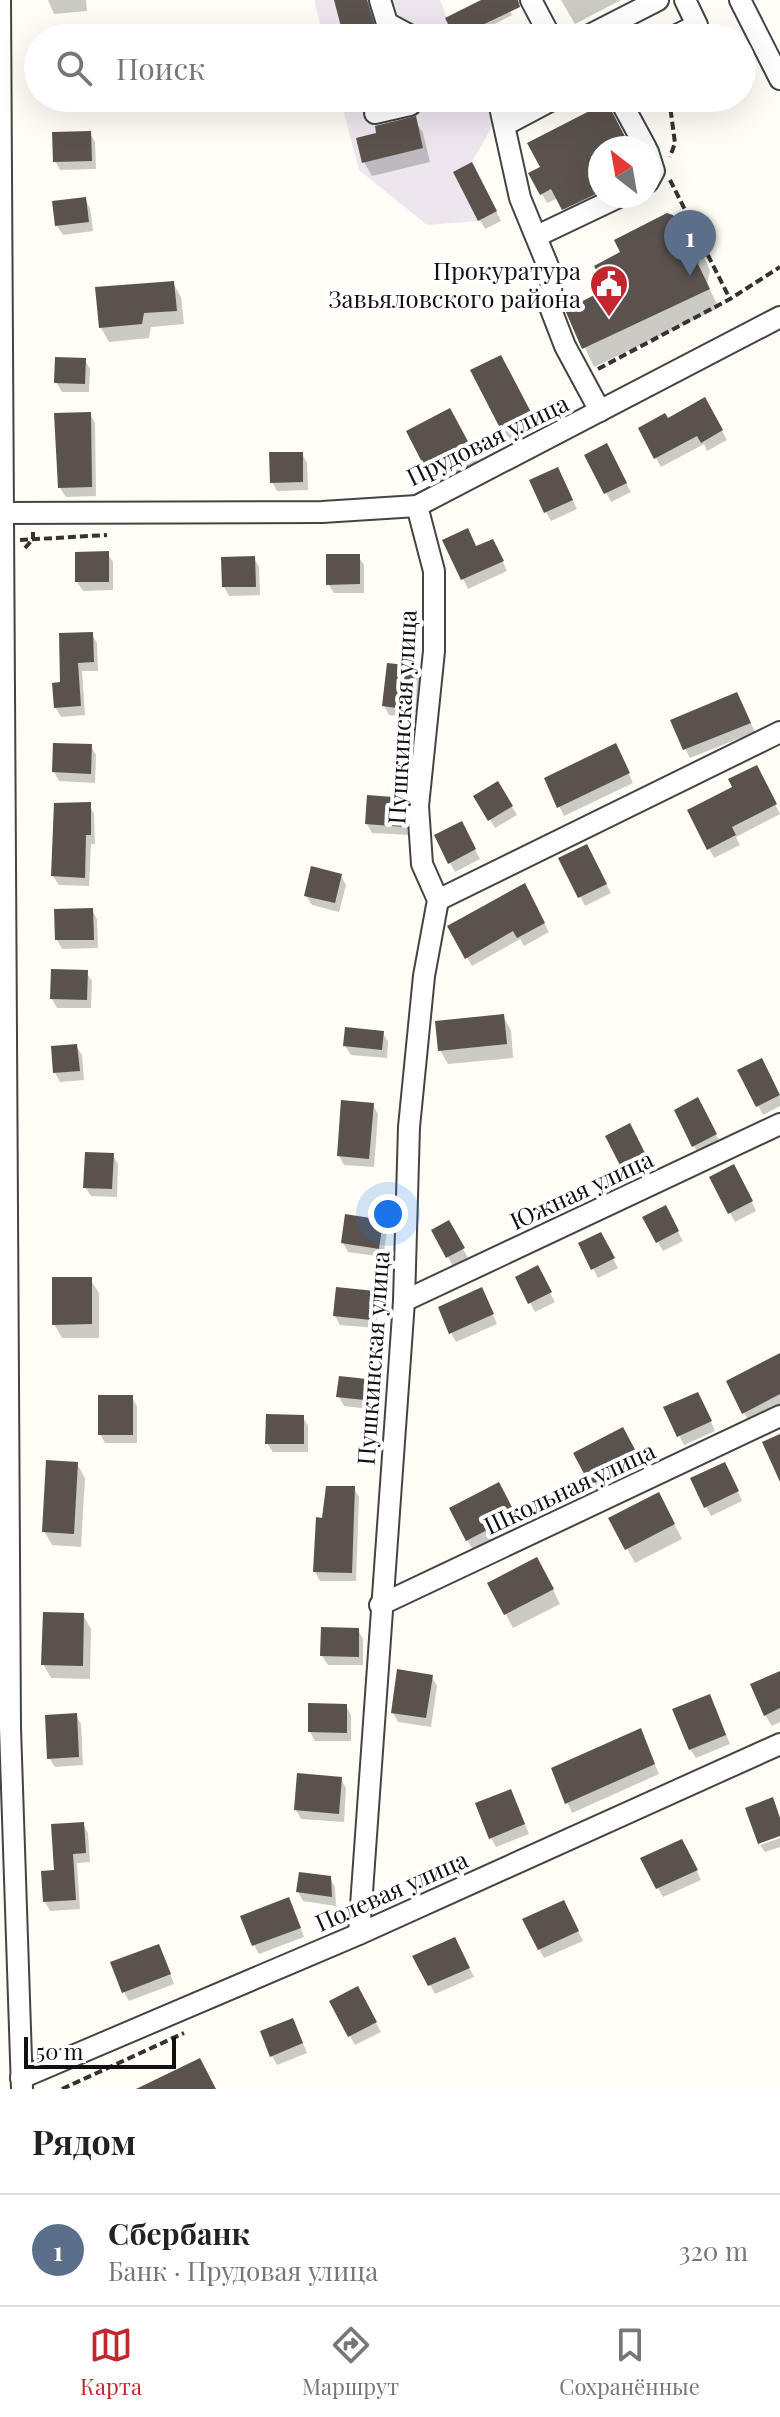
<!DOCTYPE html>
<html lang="ru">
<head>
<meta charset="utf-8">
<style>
	body { margin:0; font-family:"Playfair Display",serif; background:#f6f6f6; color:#222 }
	.compass { position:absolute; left:588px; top:136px; width:72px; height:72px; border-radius:50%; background:#fff; box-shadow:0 8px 32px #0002; rotate:329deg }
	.scale { position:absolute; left:24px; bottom:20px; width:152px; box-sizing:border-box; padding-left:8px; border:4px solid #111; border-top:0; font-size:22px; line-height:28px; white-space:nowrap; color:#111; -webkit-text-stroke:6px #fff; paint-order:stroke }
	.you { position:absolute; left:388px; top:1214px; width:28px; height:28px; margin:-20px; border:6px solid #fff; border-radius:50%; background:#1a73e8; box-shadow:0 0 0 12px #1a73e833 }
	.badge { display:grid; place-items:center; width:52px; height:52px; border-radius:50%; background:#c4262e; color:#fff; font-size:26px; font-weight:700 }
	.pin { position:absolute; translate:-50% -66px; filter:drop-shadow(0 2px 4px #0008) }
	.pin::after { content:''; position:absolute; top:42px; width:28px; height:24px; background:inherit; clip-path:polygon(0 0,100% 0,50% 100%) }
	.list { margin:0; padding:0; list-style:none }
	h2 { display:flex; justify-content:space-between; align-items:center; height:104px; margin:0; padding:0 32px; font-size:34px }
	h2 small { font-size:26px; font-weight:400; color:#767676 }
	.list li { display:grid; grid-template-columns:52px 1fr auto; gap:24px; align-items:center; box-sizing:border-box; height:112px; padding:0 32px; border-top:2px solid #e0e0e0 }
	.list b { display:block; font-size:30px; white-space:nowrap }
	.list p { margin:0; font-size:26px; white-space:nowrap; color:#767676 }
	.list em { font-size:26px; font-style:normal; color:#767676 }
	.icon { flex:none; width:44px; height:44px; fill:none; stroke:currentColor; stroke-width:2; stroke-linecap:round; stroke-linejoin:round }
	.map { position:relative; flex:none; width:780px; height:2089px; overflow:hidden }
	.search { position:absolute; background:#fff; box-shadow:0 8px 32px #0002; left:24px; right:24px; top:24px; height:88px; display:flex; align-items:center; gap:20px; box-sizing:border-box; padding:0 28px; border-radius:44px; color:#767676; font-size:30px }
	.sheet { height:216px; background:#fff }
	nav { display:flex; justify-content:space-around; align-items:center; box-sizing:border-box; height:112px; border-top:2px solid #e0e0e0; background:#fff; font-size:22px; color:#767676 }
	nav a { display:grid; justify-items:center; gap:4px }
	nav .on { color:#c4262e }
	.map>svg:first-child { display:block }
	.industrial { fill:#eee6ef }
	.shadow { fill:#0003 }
	.building { fill:#5a524d }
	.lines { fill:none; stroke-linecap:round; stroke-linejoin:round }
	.minor-casing { stroke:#444; stroke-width:24 }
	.path { stroke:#333; stroke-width:4; stroke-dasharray:8 4; stroke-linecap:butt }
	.minor { stroke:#fff; stroke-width:20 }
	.labels { text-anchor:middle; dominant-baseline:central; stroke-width:8; stroke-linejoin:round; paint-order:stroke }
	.poi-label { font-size:24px; fill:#111; stroke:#fff; text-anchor:end }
	.street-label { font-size:24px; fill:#111; stroke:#fff }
</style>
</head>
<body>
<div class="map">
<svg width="780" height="2089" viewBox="0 0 780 2089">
	<rect width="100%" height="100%" fill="#fffdf5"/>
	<g class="industrial">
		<polygon points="314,0 440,0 455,38 324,38"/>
		<polygon points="340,98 483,98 494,123 472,162 497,211 478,221 427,225 359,170"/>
	</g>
	<g class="shadow">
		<polygon points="48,0 86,0 87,11 54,14"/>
		<polygon points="336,0 370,0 381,38 346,38"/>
		<polygon points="485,0 504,0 512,15 468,38 458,38 448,19"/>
		<polygon points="561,0 621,0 575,24"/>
		<polygon points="414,119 423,133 430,162 372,176 364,162"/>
		<polygon points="90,133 95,142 96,169 60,170 55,161"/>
		<polygon points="530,144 628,148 600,148 600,196 569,218 558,198 547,203 542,194 531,174 543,168"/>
		<polygon points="477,173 501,221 485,229 480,220"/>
		<polygon points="85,199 90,208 93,231 63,235 57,226"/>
		<polygon points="679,229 695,244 707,263 710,271 707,284 719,308 594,367 568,311 609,290"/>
		<polygon points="173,283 181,297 184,324 151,327 149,338 109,342 101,328"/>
		<polygon points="85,360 90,369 89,392 62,392 56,382"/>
		<polygon points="508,371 538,428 511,443 503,429"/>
		<polygon points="705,400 727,440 707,451 704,444 661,467 640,429 667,421"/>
		<polygon points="90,414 95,423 96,496 66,497 60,488"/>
		<polygon points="457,424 477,462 436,483 408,432"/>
		<polygon points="302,454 307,463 308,490 277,491 272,482"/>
		<polygon points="611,455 631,492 611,502 587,456"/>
		<polygon points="563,478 577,509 551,521 546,512"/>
		<polygon points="445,541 498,551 507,571 468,589"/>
		<polygon points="107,553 113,562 113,590 83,591 77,582"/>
		<polygon points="358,556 364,565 364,593 334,593 328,584"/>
		<polygon points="254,558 259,567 260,595 229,596 224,587"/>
		<polygon points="92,634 97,643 98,671 82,671 85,715 61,717 56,708 62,684"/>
		<polygon points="415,668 420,677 415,718 389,715 384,706"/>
		<polygon points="742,704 755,732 690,758 672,721"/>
		<polygon points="91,746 96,755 95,783 59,781 54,772"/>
		<polygon points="620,754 633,783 564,816 546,779"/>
		<polygon points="761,776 780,814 736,837 740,845 714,858 690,811"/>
		<polygon points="497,783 517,815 495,828 476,796"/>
		<polygon points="405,800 410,809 410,835 372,833 367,824"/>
		<polygon points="89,804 94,814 95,844 91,844 89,886 59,885 53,876"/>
		<polygon points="466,833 480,859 455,872 450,863"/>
		<polygon points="591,855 611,893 585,906 561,859"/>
		<polygon points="341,876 346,885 339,912 312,905 306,896"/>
		<polygon points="529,894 549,932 524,946 520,939 472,966 450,927"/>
		<polygon points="92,910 97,919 98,948 62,949 57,940"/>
		<polygon points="86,972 92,981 91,1008 57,1008 52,999"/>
		<polygon points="503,1016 511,1030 513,1058 448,1064 440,1050"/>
		<polygon points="383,1033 388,1042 387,1058 351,1055 345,1046"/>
		<polygon points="76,1046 82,1055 84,1080 60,1082 55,1073"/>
		<polygon points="766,1069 780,1097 780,1106 763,1115 740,1071"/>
		<polygon points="373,1105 378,1114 374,1167 344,1165 339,1156"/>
		<polygon points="703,1109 721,1144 699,1155 676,1111"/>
		<polygon points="634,1135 652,1170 631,1181 626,1172"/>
		<polygon points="113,1155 118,1164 117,1197 91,1196 85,1187"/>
		<polygon points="739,1176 756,1211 735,1222 730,1213"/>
		<polygon points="665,1208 683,1241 663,1251 645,1217"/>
		<polygon points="382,1222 387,1231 383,1257 348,1252 343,1243"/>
		<polygon points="448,1222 468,1258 453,1266 433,1231"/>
		<polygon points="600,1234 618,1268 598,1278 581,1244"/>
		<polygon points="537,1268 555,1302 535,1312 517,1278"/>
		<polygon points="90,1279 99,1293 99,1338 62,1338 54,1324"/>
		<polygon points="374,1293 379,1302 376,1328 340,1325 335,1316"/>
		<polygon points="486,1299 497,1324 456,1342 451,1333"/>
		<polygon points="780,1366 780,1410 751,1424 744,1413"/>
		<polygon points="375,1382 380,1392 378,1410 344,1406 339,1397"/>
		<polygon points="132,1397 137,1406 137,1443 105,1443 100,1434"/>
		<polygon points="703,1403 715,1431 684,1445 666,1408"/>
		<polygon points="303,1417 308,1426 308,1452 273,1452 267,1443"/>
		<polygon points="631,1443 647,1474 599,1498 592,1484"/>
		<polygon points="77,1464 85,1478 81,1547 52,1545 44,1531"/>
		<polygon points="730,1473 742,1501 711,1516 706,1507"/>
		<polygon points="354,1488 359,1497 356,1581 320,1581 315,1572 324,1520"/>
		<polygon points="506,1499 522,1529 475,1553 467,1540"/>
		<polygon points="666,1508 682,1539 635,1563 611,1519"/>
		<polygon points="545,1573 560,1604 513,1628 490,1584"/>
		<polygon points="83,1615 91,1629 90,1679 51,1678 43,1664"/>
		<polygon points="358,1630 363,1639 363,1665 328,1665 322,1656"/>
		<polygon points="780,1673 780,1722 772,1726 765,1715"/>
		<polygon points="432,1677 437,1686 431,1727 398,1722 393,1713"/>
		<polygon points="346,1706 351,1715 351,1741 315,1741 310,1732"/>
		<polygon points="715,1706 730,1744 696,1758 690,1749"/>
		<polygon points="76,1715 81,1724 83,1765 55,1767 49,1758"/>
		<polygon points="645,1740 659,1774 572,1813 553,1769"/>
		<polygon points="341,1779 346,1788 344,1822 301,1819 296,1810"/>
		<polygon points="515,1800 529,1834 496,1847 491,1838"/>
		<polygon points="83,1824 88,1833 90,1862 77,1863 80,1909 50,1911 45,1902 56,1872"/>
		<polygon points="780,1838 780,1847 765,1852 760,1845"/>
		<polygon points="687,1851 701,1880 663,1897 642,1859"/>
		<polygon points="330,1878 335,1887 336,1906 303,1901 298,1892"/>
		<polygon points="293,1908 304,1937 259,1954 254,1945"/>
		<polygon points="568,1912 583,1941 544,1958 524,1920"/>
		<polygon points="459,1948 474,1977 435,1994 415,1957"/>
		<polygon points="163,1955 174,1984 129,2001 124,1992"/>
		<polygon points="357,1988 381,2032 355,2045 331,2002"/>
		<polygon points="297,2029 307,2053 277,2065 272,2056"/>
	</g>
	<g class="building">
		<polygon points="334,0 367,0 379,38 344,38"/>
		<polygon points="481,0 518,0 520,7 455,38 445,18"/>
		<polygon points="607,102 631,148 600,148 600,192 562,210 551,189 540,195 528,173 540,167 527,143"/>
		<polygon points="416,116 423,148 362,163 356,138 376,133 375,126"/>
		<polygon points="91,131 92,161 53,162 52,132"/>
		<polygon points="472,162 497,211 478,221 453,172"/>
		<polygon points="86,197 89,222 55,226 52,201"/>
		<polygon points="667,213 673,215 679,227 697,242 701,250 698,264 710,289 582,349 565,310 606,289 594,266 620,252 614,240"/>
		<polygon points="174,281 177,311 144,313 142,324 99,328 95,287"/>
		<polygon points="501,355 532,414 501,430 470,370"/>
		<polygon points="55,357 86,358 85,384 54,383"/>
		<polygon points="705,397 723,430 701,443 697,436 654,459 638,428 665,413 668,418"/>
		<polygon points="450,408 471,447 426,470 406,431"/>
		<polygon points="91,412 92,487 58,488 54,413"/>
		<polygon points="607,443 627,483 604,494 584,455"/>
		<polygon points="269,452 303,452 303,482 270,483"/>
		<polygon points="558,467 573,500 544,513 529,480"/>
		<polygon points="468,528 476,546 493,539 504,561 461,580 442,540"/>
		<polygon points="109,551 109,582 75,582 75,552"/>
		<polygon points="326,554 360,554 360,584 326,585"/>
		<polygon points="255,556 256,587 222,587 221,557"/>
		<polygon points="93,632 94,662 78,663 81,706 54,708 52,683 60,682 59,633"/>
		<polygon points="387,663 416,666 411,710 382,706"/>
		<polygon points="737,692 751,723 683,750 670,720"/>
		<polygon points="53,743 92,744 91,774 52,772"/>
		<polygon points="616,743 630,773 557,808 544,778"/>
		<polygon points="757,765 777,804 732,827 736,835 707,850 687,810 732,787 728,779"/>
		<polygon points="498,781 513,806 488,821 473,796"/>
		<polygon points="367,795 406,798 406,827 365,824"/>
		<polygon points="91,802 91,835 86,835 85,878 51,876 54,803"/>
		<polygon points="462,821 476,849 448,864 434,835"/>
		<polygon points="587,844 607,884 578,898 558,858"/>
		<polygon points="311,866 342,874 335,903 304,896"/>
		<polygon points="525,883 545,923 517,938 513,931 465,959 447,926"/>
		<polygon points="93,908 94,940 55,940 54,909"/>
		<polygon points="51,969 88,970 87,1000 50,999"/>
		<polygon points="504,1014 507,1044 438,1051 435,1021"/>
		<polygon points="345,1027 384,1031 382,1050 343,1046"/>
		<polygon points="77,1044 80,1071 53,1073 51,1046"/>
		<polygon points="762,1058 780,1095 756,1107 737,1070"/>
		<polygon points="698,1097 717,1134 692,1147 674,1110"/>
		<polygon points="341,1100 374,1103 369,1159 337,1156"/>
		<polygon points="630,1123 649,1161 624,1173 605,1136"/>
		<polygon points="85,1152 114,1153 112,1189 83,1188"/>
		<polygon points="734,1164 753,1201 728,1214 709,1177"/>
		<polygon points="666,1205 679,1231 656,1243 642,1217"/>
		<polygon points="345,1214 383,1220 379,1249 341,1243"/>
		<polygon points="449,1220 465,1248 446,1258 431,1230"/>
		<polygon points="601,1232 615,1258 591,1270 578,1243"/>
		<polygon points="538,1265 552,1292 528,1304 515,1277"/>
		<polygon points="52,1277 92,1277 92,1324 52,1325"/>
		<polygon points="336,1287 375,1291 371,1320 333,1316"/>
		<polygon points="482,1287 494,1314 449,1334 438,1307"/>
		<polygon points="780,1353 780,1394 742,1414 726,1381"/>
		<polygon points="339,1376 376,1380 374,1401 336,1397"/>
		<polygon points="698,1392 712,1421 677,1437 663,1407"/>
		<rect x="98" y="1395" width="35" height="40"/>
		<polygon points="266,1414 304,1415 304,1444 265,1444"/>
		<polygon points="623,1427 640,1459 590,1485 573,1453"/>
		<polygon points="780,1434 780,1482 762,1442"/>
		<polygon points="46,1460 78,1462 74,1534 42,1532"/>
		<polygon points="725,1462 739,1491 704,1508 690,1478"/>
		<polygon points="499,1482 516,1515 466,1541 449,1508"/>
		<polygon points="326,1486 355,1486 352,1573 313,1572 316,1517 322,1518"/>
		<polygon points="659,1492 675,1524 625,1550 608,1518"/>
		<polygon points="537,1557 554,1589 504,1615 487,1583"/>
		<polygon points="43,1612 84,1613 83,1666 41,1665"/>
		<polygon points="321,1627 359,1628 359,1657 320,1656"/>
		<polygon points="397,1669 433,1675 426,1718 391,1713"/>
		<polygon points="780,1671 780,1708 764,1716 750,1684"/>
		<polygon points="710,1694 726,1735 689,1750 672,1709"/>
		<polygon points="308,1703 347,1704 347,1733 308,1732"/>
		<polygon points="77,1713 79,1757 47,1759 45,1715"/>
		<polygon points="641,1728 655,1764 565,1804 551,1768"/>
		<polygon points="297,1773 342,1777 339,1814 294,1810"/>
		<polygon points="511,1789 525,1824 489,1839 475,1803"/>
		<polygon points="773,1797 780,1818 780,1836 758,1844 745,1808"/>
		<polygon points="84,1822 86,1853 73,1854 76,1900 43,1902 41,1871 54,1870 51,1824"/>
		<polygon points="682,1839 698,1870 656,1889 640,1858"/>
		<polygon points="299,1872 331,1876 332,1897 296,1892"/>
		<polygon points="289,1897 301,1928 252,1946 240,1916"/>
		<polygon points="564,1900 579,1931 538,1950 522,1919"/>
		<polygon points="455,1937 470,1968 428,1986 412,1956"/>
		<polygon points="159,1944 171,1974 122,1993 110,1962"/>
		<polygon points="358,1986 377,2022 348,2037 329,2001"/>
		<polygon points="293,2018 303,2043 270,2057 260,2031"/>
		<polygon points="200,2058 216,2089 136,2089"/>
	</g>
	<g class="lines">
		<g class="minor-casing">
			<g id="minor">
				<polyline points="0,0 10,1728 22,2089"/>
				<polyline points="380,0 387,23 415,38"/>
				<polyline points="531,0 551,38"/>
				<polyline points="740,0 780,79"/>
				<polyline points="584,38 658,0"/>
				<polyline points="671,38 697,25 685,0"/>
				<polyline points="498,98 520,198 552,276 550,307 565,346 600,411"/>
				<polyline points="619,98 646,148"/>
				<polyline points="375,113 410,105 408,98"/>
				<polyline points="505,125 556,98"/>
				<polyline points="648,152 654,171 648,182"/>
				<polyline points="537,236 621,196"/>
				<polyline points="0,513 322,512 417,506 780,317"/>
				<polyline points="438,900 780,732"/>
				<polyline points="404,1301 780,1124"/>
				<polyline points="380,1605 780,1416"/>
				<polyline points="359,1934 404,1301 409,1127 424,976 438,900 422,864 418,806 434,651 434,571 417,506"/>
				<polyline points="21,2078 359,1934 780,1744"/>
			</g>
		</g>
		<g class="path">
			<polyline points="669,98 675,143 670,157"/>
			<polyline points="670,180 730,299"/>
			<polyline points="598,369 730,299 780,267"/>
			<polyline points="20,540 107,535"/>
			<polyline points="25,548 33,539 33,532"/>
			<polyline points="62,2089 184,2033"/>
		</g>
		<use href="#minor" class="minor"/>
	</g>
	<defs>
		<g id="civic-pin" transform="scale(2)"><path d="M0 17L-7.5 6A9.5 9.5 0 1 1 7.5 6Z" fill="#c4262e" stroke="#fff"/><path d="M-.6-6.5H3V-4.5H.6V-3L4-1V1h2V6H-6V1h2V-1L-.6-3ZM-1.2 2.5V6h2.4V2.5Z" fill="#fff"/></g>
	</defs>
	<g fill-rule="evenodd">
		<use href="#civic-pin" x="609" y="284"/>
	</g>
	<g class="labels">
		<g class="poi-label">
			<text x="581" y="270">Прокуратура<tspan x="581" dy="28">Завьяловского района</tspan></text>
		</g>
		<g class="street-label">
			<text transform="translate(487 439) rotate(-26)">Прудовая улица</text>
			<text transform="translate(401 717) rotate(-87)">Пушкинская улица</text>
			<text transform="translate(581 1189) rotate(-25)">Южная улица</text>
			<text transform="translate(372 1358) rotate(-86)">Пушкинская улица</text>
			<text transform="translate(569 1487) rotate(-25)">Школьная улица</text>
			<text transform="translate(391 1890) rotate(-24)">Полевая улица</text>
		</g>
	</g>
</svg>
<svg class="compass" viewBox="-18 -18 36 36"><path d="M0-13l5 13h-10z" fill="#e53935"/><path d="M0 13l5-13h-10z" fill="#767676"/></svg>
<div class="scale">50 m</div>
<div class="you"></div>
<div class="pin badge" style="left:690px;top:276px;background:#5c6f8a">1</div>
<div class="search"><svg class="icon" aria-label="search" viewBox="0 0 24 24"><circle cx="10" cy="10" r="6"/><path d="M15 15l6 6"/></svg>Поиск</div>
</div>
<section class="sheet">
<h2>Рядом<small></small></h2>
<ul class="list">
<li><span class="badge" style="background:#5c6f8a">1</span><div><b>Сбербанк</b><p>Банк · Прудовая улица</p></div><em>320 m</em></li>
</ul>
</section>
<nav>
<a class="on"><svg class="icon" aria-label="map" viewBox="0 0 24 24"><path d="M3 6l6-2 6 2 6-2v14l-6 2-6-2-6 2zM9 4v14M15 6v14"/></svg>Карта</a>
<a><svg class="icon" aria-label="directions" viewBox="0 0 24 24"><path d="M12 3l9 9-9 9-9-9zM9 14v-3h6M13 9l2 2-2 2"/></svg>Маршрут</a>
<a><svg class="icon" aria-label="saved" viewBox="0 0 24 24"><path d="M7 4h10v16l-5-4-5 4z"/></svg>Сохранённые</a>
</nav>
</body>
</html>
